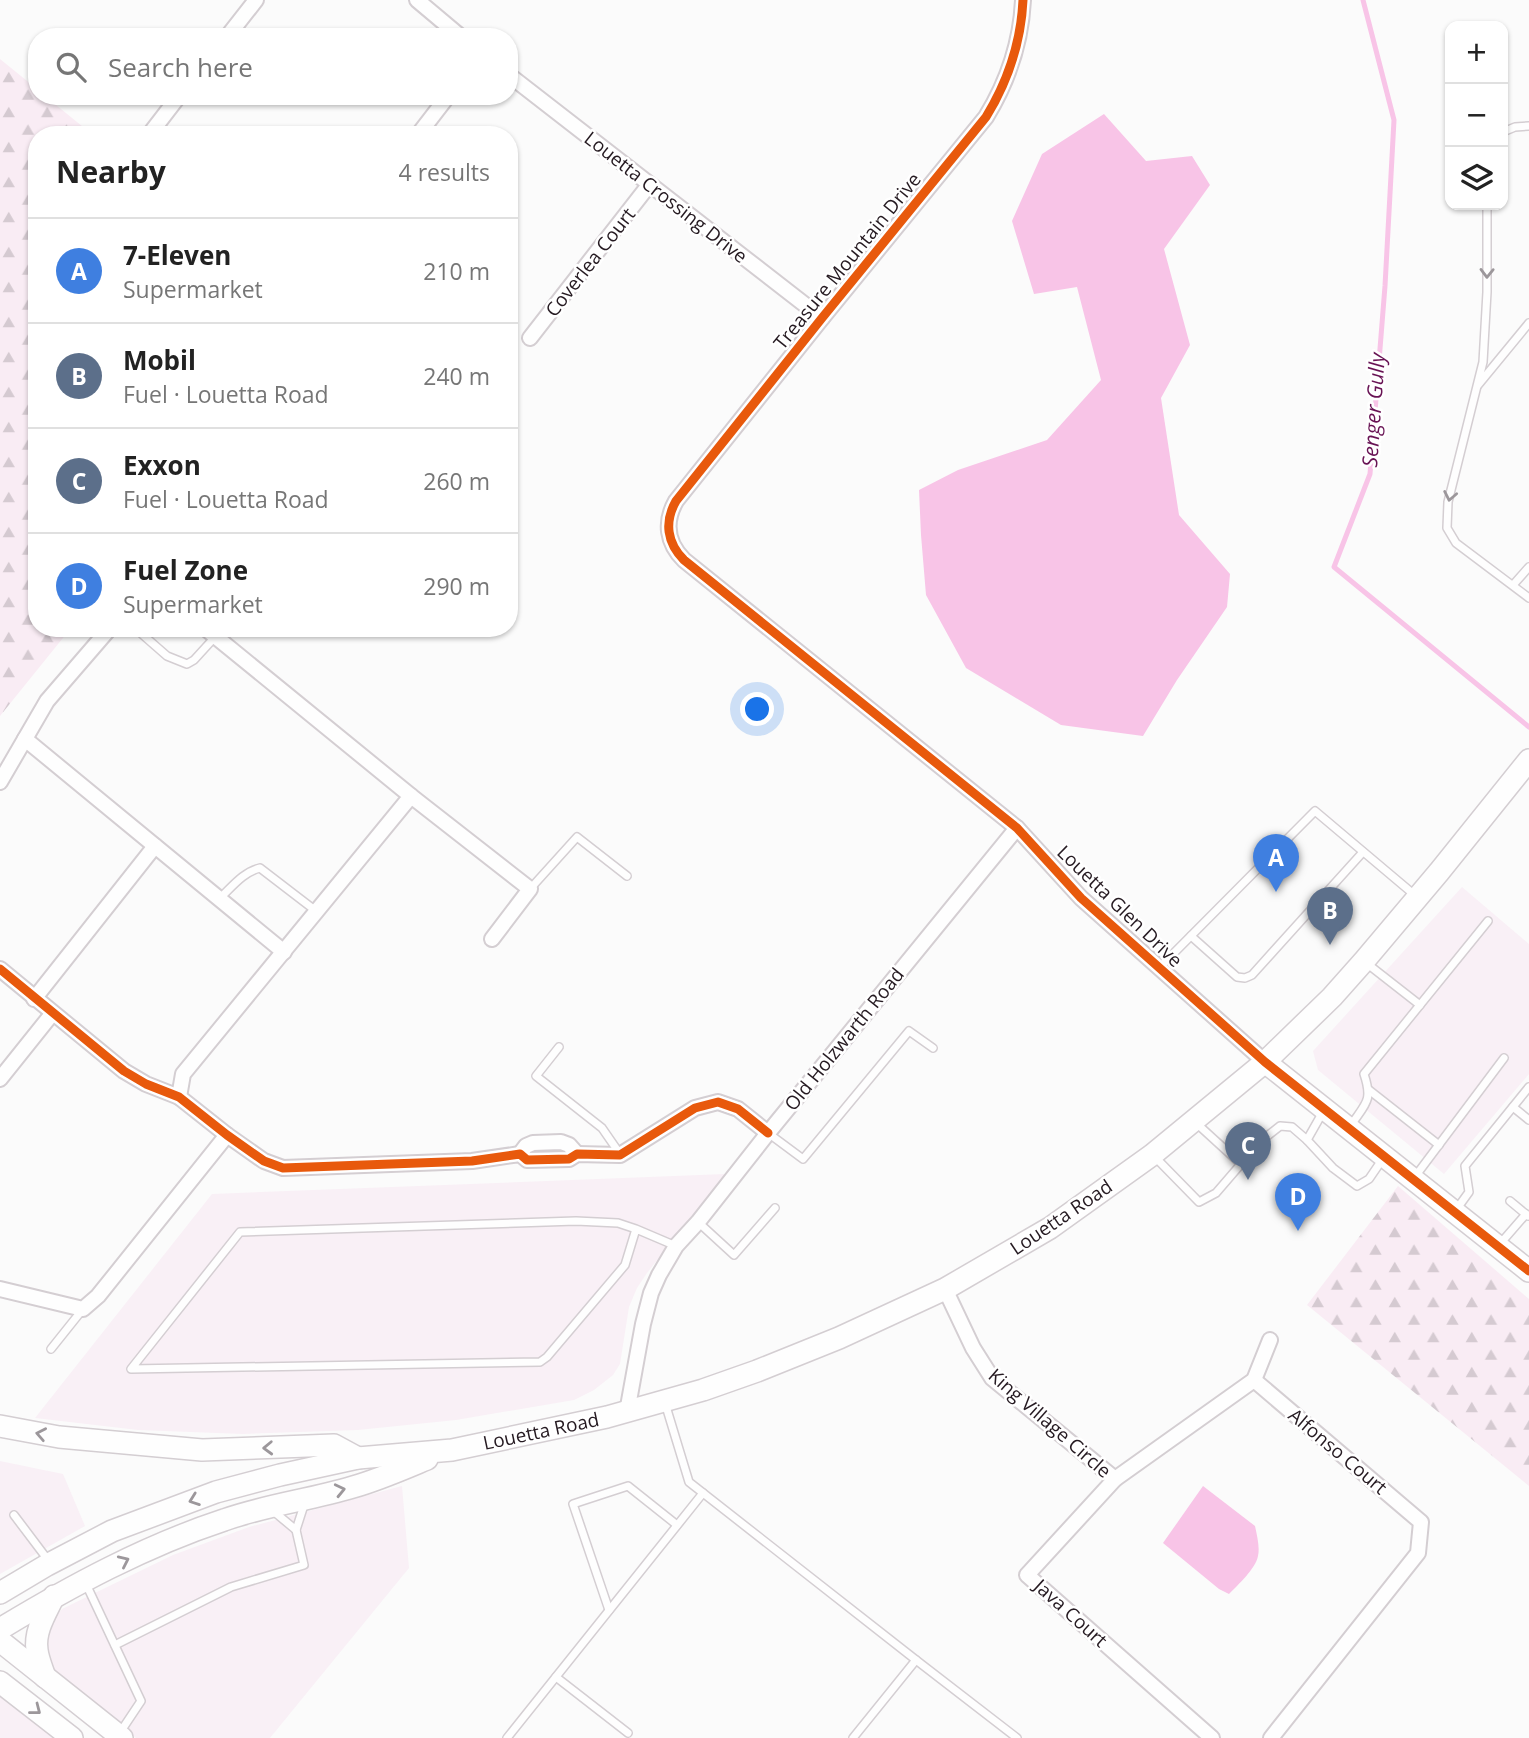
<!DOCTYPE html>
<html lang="en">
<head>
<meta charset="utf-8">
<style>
	body { margin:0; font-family:"Open Sans",sans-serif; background:#f6f6f6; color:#222 }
	.controls { position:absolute; right:21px; top:21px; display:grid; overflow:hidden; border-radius:14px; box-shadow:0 2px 5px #0004 }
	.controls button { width:63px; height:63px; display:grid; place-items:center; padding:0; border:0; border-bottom:2px solid #e0e0e0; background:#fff; color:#222; font:35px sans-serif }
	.you { position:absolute; left:758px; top:710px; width:24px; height:24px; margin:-18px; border:5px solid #fff; border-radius:50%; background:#1a73e8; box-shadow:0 0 0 10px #1a73e833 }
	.badge { display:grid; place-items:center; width:46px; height:46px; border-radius:50%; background:#7c3aed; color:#fff; font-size:23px; font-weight:700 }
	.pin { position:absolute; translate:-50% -58px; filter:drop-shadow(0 2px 4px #0008) }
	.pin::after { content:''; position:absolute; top:37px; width:24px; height:21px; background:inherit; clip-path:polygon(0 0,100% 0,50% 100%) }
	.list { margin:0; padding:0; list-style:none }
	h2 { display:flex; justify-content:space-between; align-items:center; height:91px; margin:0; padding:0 28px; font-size:30px }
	h2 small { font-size:23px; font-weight:400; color:#767676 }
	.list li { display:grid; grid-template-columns:46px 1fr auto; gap:21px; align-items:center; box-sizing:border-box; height:105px; padding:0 28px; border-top:2px solid #e0e0e0 }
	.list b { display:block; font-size:26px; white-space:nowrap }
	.list p { margin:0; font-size:23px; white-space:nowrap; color:#767676 }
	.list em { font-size:23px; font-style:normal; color:#767676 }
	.icon { flex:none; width:38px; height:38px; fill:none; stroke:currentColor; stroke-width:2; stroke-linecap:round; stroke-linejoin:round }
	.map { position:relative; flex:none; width:1529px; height:1738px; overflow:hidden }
	.search { position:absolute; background:#fff; box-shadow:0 2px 5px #0004; left:28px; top:28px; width:490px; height:77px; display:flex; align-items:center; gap:18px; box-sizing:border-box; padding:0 24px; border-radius:28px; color:#767676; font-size:26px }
	.panel { position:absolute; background:#fff; box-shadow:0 2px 5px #0004; left:28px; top:126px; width:490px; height:511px; border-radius:28px }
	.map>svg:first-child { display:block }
	.built { fill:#f9f0f6 }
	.forest { fill:url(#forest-firs) }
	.water { fill:#f8c4e7 }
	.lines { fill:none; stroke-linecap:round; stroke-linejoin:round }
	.stream { stroke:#f8c4e7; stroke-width:5 }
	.lane-casing { stroke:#d4ced2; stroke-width:10 }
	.street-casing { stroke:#d4ced2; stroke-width:18 }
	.secondary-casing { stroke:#d4ced2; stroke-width:24 }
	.lane { stroke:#fefefe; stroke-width:7 }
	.street { stroke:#fefefe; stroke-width:14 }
	.secondary { stroke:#fefefe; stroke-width:21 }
	.cycleway-casing { stroke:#fff; stroke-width:13 }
	.cycleway { stroke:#e8590c; stroke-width:9 }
	.oneway { stroke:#9c979b }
	.labels { text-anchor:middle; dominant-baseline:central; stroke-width:5; stroke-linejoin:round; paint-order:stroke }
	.street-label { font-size:19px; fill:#251a21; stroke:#fff }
	.water-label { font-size:21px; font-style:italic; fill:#681354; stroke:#fff }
</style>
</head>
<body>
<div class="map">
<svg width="1529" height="1738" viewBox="0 0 1529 1738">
	<defs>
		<pattern id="forest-firs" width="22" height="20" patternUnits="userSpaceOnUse" patternTransform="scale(1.75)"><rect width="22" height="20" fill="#f9ecf4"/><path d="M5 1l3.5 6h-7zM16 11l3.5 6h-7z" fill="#d5cad1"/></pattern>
	</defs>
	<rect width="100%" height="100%" fill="#fbfbfb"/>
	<g class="built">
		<polygon points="1462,887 1529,944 1529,1074 1444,1174 1318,1070 1313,1051"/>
		<polygon points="725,1174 647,1273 637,1288 629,1307 620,1364 613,1375 594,1390 574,1400 456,1420 358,1430 243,1434 138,1430 35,1418 212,1194"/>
		<polygon points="0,1461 63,1474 85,1526 0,1574"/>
		<polygon points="402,1486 409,1568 270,1738 136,1738 63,1681 50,1668 43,1646 50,1624 62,1609 173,1555 249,1527"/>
		<polygon points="0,1696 24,1715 53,1738 0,1738"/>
	</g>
	<g class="forest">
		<polygon points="0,59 37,89 37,96 45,96 93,135 37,135 37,628 71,628 0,716"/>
		<polygon points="1398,1186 1529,1299 1529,1486 1307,1305"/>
	</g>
	<g class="water">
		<polygon points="1104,114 1146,161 1192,156 1210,185 1164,249 1190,345 1161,398 1179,515 1230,574 1227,607 1177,680 1143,736 1061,725 966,668 926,595 921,535 919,490 958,470 1047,440 1101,380 1077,287 1034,294 1012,221 1042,154"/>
		<path d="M1203,1486L1255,1526C1257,1536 1260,1547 1258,1556C1256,1568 1238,1585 1229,1594L1219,1589L1163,1543Z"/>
	</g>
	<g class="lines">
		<polyline class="stream" points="1363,0 1394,120 1385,286 1370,474 1334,567 1529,727"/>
		<g class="lane-casing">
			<g id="lane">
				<polyline points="1503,132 1515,127 1529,126"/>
				<polyline points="1487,205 1487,292 1483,362 1448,502 1447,528 1456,543 1529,598"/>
				<polyline points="1478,385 1529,323"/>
				<polyline points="1513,585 1529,567"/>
				<polyline points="135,628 167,656 187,664 194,660 215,637"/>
				<polyline points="530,889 577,837 627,876"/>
				<path d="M219,899C232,887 243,872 260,868L316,911"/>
				<polyline points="1191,936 1237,977 1245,978 1252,975 1363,852"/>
				<polyline points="1365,962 1420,1005"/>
				<polyline points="1159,968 1315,811 1417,897"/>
				<polyline points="559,1047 536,1076 602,1128 620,1154"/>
				<polyline points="1369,1090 1439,1145"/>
				<polyline points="1513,1107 1529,1120"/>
				<polyline points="1324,1110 1307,1140 1333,1168 1357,1186 1369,1179 1384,1157"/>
				<path d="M1351,1125C1366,1103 1373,1101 1364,1074L1488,921"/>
				<polyline points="768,1133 803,1159 909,1031 933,1048"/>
				<polyline points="1153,1155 1199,1202 1216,1193 1241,1164 1195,1122"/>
				<polyline points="1241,1164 1266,1137 1280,1126 1292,1127 1307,1140"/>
				<polyline points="1414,1178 1504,1058"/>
				<polyline points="1510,1201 1528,1216"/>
				<polyline points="1456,1210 1469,1192 1465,1166 1529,1087"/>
				<polyline points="698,1222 734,1255 775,1208"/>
				<polyline points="636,1229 618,1223 576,1221 240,1232 131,1369 540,1362 547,1357 625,1265 636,1229 676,1246"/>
				<polyline points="1499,1245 1526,1214"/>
				<polyline points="51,1349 83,1309"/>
				<polyline points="665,1403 689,1482 916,1660 853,1738"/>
				<polyline points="272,1510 296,1530"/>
				<polyline points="14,1515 48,1560"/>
				<polyline points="86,1584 141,1701 119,1734"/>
				<polyline points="609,1610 573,1504 628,1486 677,1525"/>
				<polyline points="115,1645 231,1587 304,1565 296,1530 305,1502"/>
				<polyline points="916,1660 1017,1738"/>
				<polyline points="556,1677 628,1733"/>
				<polyline points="507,1738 703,1493"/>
			</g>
		</g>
		<g class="street-casing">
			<g id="street">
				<polyline points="417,0 461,37"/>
				<path d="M1023,0C1021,43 1008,81 986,117L822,318L676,501C664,522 667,543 684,560L1017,828L1081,898L1265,1062"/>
				<polyline points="227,37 256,0"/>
				<polyline points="509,75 822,318"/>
				<polyline points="149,135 179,96"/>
				<polyline points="418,135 448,96"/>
				<polyline points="530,338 649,185"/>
				<polyline points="25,739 284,952"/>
				<polyline points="0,782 47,701 110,628"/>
				<polyline points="411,796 530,889 492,939"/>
				<polyline points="0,969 124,1071 146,1084 179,1097 227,1135 264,1161 283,1168 472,1161 520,1154 527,1160 569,1159 577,1154 620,1155 695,1108 718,1102 738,1109 768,1133"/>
				<polyline points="34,999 155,846"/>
				<polyline points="0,1079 52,1014"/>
				<polyline points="179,1097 183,1074 411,796 205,628"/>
				<polyline points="520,1154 526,1146 533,1143 561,1142 569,1145 577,1154"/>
				<polyline points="0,1289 83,1309 98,1296 227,1135"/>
				<polyline points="945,1289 973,1348 992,1378 1115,1479"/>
				<polyline points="1254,1380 1421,1522 1418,1553 1271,1738"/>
				<polyline points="627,1412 643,1324 651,1293 659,1275 676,1246 698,1222 768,1133 1017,828"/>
				<polyline points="1212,1738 1027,1575 1115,1479 1254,1380 1270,1340"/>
			</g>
		</g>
		<g class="secondary-casing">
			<g id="secondary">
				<polyline points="1265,1062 1529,1271"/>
				<polyline points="0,1426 59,1437 202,1450 334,1445 358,1458"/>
				<polyline points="0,1593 47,1565 112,1531 216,1492 280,1475 358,1458 452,1450 607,1417 703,1390 757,1371 839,1338 945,1289 1050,1228 1152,1155 1265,1062 1332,997 1364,961 1439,872 1529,760"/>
				<path d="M0,1629C71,1586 145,1546 224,1520C266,1505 310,1500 353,1487C378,1480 403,1469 427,1459"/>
				<polyline points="0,1641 122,1738"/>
				<path d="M45,1677C42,1668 38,1659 37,1650C34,1631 46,1613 54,1596"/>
				<polyline points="0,1682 72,1738"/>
			</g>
		</g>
		<use href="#lane" class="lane"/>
		<use href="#street" class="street"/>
		<use href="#secondary" class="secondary"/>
		<g class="cycleway-casing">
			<g id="cycleway">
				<path d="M1023,0C1021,43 1008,81 986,117L822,318L676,501C664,522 667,543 684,560L1017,828L1081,898L1265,1062L1529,1271"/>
				<polyline points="0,969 124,1071 146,1084 179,1097 227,1135 264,1161 283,1168 472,1161 520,1154 527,1160 569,1159 577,1154 620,1155 695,1108 718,1102 738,1109 768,1133"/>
			</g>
		</g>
		<use href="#cycleway" class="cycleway"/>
	</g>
	<defs><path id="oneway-chevron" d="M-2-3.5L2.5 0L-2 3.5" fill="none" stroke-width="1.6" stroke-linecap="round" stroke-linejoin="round" transform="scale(1.75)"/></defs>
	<g class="oneway">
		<use href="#oneway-chevron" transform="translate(1487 273) rotate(91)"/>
		<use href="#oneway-chevron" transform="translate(1450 496) rotate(101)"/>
		<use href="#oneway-chevron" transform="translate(41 1434) rotate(-169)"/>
		<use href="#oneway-chevron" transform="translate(268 1448) rotate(178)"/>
		<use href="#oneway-chevron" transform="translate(340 1490) rotate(-13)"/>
		<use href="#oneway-chevron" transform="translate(194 1500) rotate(160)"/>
		<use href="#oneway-chevron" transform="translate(124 1561) rotate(-25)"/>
		<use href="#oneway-chevron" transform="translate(36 1710) rotate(38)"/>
	</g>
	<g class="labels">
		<g class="street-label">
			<text transform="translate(666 197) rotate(38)">Louetta Crossing Drive</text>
			<text transform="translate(847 261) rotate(-51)">Treasure Mountain Drive</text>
			<text transform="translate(590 262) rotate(-52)">Coverlea Court</text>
			<text transform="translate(1120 906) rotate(44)">Louetta Glen Drive</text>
			<text transform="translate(844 1039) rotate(-51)">Old Holzwarth Road</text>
			<text transform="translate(1061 1217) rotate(-34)">Louetta Road</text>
			<text transform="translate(1050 1423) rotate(41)">King Village Circle</text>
			<text transform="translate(541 1431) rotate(-12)">Louetta Road</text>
			<text transform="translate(1338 1451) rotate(40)">Alfonso Court</text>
			<text transform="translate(1071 1613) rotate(42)">Java Court</text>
		</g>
		<g class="water-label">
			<text transform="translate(1373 410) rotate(-86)">Senger Gully</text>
		</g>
	</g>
</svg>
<div class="controls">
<button>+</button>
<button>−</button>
<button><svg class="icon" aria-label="layers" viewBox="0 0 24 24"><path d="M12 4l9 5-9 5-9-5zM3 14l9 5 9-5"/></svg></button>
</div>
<div class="you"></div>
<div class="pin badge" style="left:1276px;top:892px;background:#3f7fe0">A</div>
<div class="pin badge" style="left:1330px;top:945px;background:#5c6f8a">B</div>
<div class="pin badge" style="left:1248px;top:1180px;background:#5c6f8a">C</div>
<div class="pin badge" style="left:1298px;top:1231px;background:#3f7fe0">D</div>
<div class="search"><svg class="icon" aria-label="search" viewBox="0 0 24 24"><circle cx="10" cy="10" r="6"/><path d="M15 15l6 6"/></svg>Search here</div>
<section class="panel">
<h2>Nearby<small>4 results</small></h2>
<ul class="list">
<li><span class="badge" style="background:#3f7fe0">A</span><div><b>7-Eleven</b><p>Supermarket</p></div><em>210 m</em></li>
<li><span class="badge" style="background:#5c6f8a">B</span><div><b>Mobil</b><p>Fuel · Louetta Road</p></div><em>240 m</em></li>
<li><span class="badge" style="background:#5c6f8a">C</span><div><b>Exxon</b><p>Fuel · Louetta Road</p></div><em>260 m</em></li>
<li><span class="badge" style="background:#3f7fe0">D</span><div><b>Fuel Zone</b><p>Supermarket</p></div><em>290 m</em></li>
</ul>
</section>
</div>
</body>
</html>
